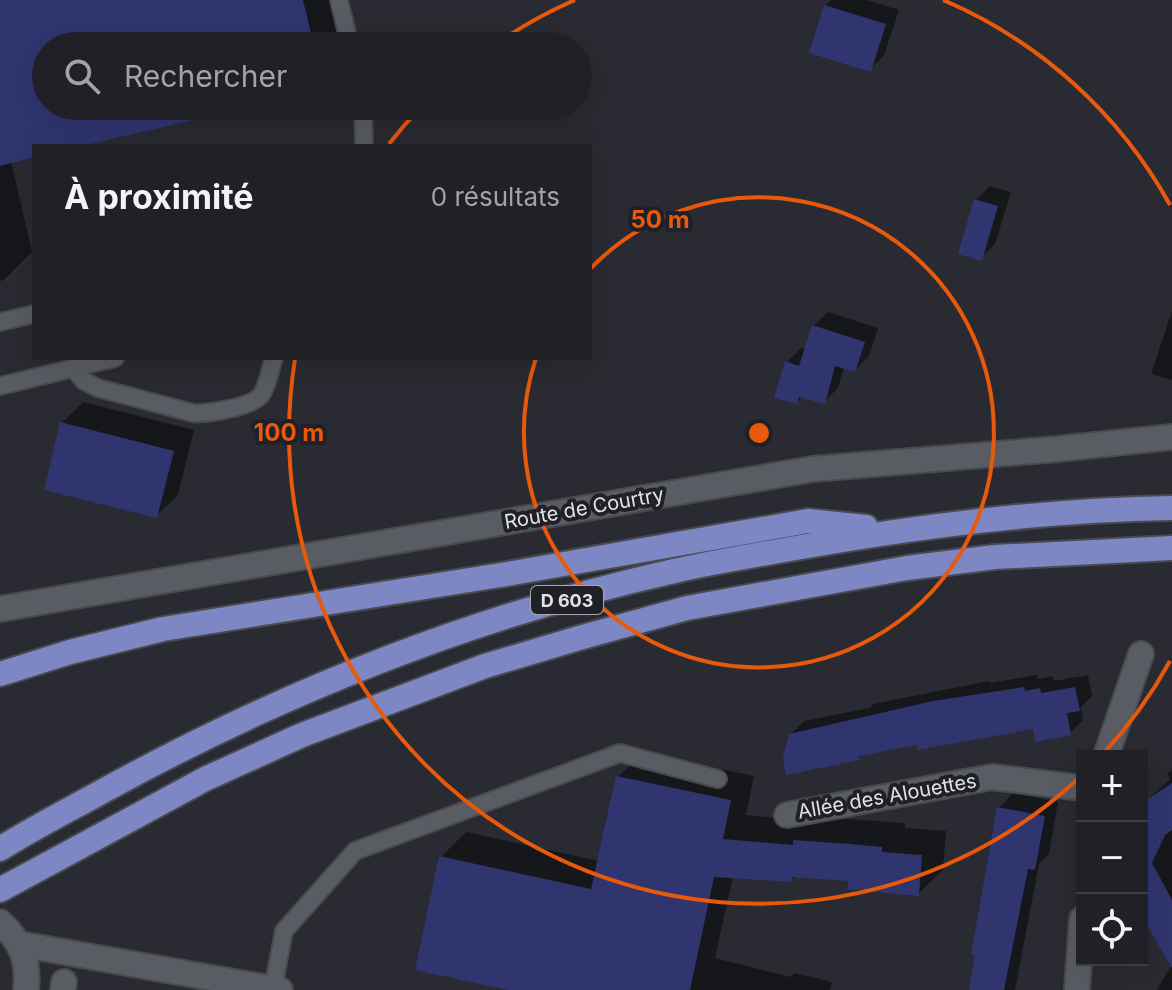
<!DOCTYPE html>
<html lang="fr">
<head>
<meta charset="utf-8">
<style>
	body { margin:0; font-family:Inter,sans-serif; background:#2d2d32; color:#f1f3f6 }
	.controls { position:absolute; right:24px; bottom:24px; display:grid; overflow:hidden; border-radius:0px; box-shadow:0 8px 32px #0002 }
	.controls button { width:72px; height:72px; display:grid; place-items:center; padding:0; border:0; border-bottom:2px solid #3d3e43; background:#202026; color:#f1f3f6; font:40px sans-serif }
	.list { margin:0; padding:0; list-style:none }
	h2 { display:flex; justify-content:space-between; align-items:center; height:104px; margin:0; padding:0 32px; font-size:34px }
	h2 small { font-size:26px; font-weight:400; color:#a2a3a7 }
	.icon { flex:none; width:44px; height:44px; fill:none; stroke:currentColor; stroke-width:2; stroke-linecap:round; stroke-linejoin:round }
	.map { position:relative; flex:none; width:1172px; height:990px; overflow:hidden }
	.search { position:absolute; background:#202026; box-shadow:0 8px 32px #0002; left:32px; top:32px; width:560px; height:88px; display:flex; align-items:center; gap:20px; box-sizing:border-box; padding:0 28px; border-radius:44px; color:#a2a3a7; font-size:30px }
	.panel { position:absolute; background:#202026; box-shadow:0 8px 32px #0002; left:32px; top:144px; width:560px; height:216px; border-radius:0px }
	.map>svg:first-child { display:block }
	.shadow { fill:#0007 }
	.building { fill:#30356f }
	.lines { fill:none; stroke-linecap:round; stroke-linejoin:round }
	.service-casing { stroke:#484a4f; stroke-width:20 }
	.minor-casing { stroke:#484a4f; stroke-width:28 }
	.tertiary-casing { stroke:#484a4f; stroke-width:28 }
	.secondary-casing { stroke:#484a4f; stroke-width:28 }
	.trunk-casing { stroke:#484a4f; stroke-width:28 }
	.service { stroke:#5a5c64; stroke-width:16 }
	.minor { stroke:#5a5c64; stroke-width:24 }
	.tertiary { stroke:#5a5c64; stroke-width:24 }
	.secondary { stroke:#5a5c64; stroke-width:24 }
	.trunk { stroke:#7d87c3; stroke-width:24 }
	.ring { fill:none; stroke:#e8590c; stroke-width:4 }
	.labels { text-anchor:middle; dominant-baseline:central; stroke-width:8; stroke-linejoin:round; paint-order:stroke }
	.shield { fill:#202128; stroke:#a7a8ae; stroke-width:2 }
	.shield-label { font-size:18px; font-weight:bold; fill:#e1e2e7 }
	.street-label { font-size:20px; fill:#e1e2e7; stroke:#202128 }
	.centre { fill:#e8590c; stroke:#202128; stroke-width:4 }
	.ring-label { font-size:24px; text-anchor:middle; font-weight:bold; fill:#e8590c; stroke:#202128; stroke-width:8; stroke-linejoin:round; paint-order:stroke }
</style>
</head>
<body>
<div class="map">
<svg width="1172" height="990" viewBox="0 0 1172 990">
	<rect width="100%" height="100%" fill="#2a2b32"/>
	<g class="shadow">
		<polygon points="0,0 336,0 347,46 46,46 46,106 243,106 74,146 34,146 34,155 11,161 32,252 4,280 0,281"/>
		<polygon points="831,0 867,0 899,10 884,55 870,70 825,6"/>
		<polygon points="990,186 1011,192 995,244 981,258 976,200"/>
		<polygon points="1172,311 1172,380 1151,374"/>
		<polygon points="828,312 878,328 869,356 855,370 844,367 838,388 824,402 803,396 797,402 787,362 801,348 806,350 813,326"/>
		<polygon points="83,402 194,430 178,495 156,516 62,423"/>
		<polygon points="1037,675 1038,679 1053,676 1054,681 1088,675 1092,696 1081,707 1083,720 1070,733 1034,727 918,743 864,753 859,758 790,735 804,721 869,708 873,704 989,681 990,683"/>
		<polygon points="643,752 754,776 746,815 815,821 820,817 876,821 905,823 905,828 946,831 943,870 918,894 850,880 796,875 791,880 733,876 715,958 790,977 795,973 832,982 830,990 517,990 441,857 466,832 599,861 618,777"/>
		<polygon points="1172,769 1172,964 1142,914 1143,804 1170,779 1167,774"/>
		<polygon points="1013,793 1058,802 1049,854 1039,864 1015,990 971,990 999,808"/>
		<polygon points="1172,964 1172,990 1157,990"/>
	</g>
	<g class="building">
		<polygon points="0,0 303,0 314,46 46,46 46,106 208,106 210,116 82,146 34,146 34,157 0,166"/>
		<polygon points="824,5 886,24 871,72 809,53"/>
		<polygon points="974,199 998,206 982,261 958,254"/>
		<polygon points="812,325 865,342 855,372 835,366 825,404 799,397 797,404 774,398 785,361 799,366"/>
		<polygon points="60,422 174,451 157,518 44,490"/>
		<polygon points="1024,687 1025,691 1040,688 1041,693 1075,687 1080,711 1067,713 1071,735 1035,742 1033,729 917,750 917,745 859,756 860,760 786,775 783,757 789,734 933,701"/>
		<polygon points="616,776 731,800 723,839 793,845 793,840 850,844 882,847 882,852 922,855 919,896 848,889 848,881 792,877 792,882 714,877 690,990 508,990 415,970 439,856 591,889"/>
		<polygon points="1172,783 1172,830 1165,835 1152,863 1172,900 1172,968 1142,917 1142,803"/>
		<polygon points="997,807 1045,816 1035,870 1028,869 1004,990 969,990 975,955 971,955"/>
	</g>
	<g class="lines">
		<g class="service-casing">
			<g id="service">
				<polyline points="339,0 350,46"/>
				<polyline points="363,106 364,146"/>
				<polyline points="0,322 34,314"/>
				<path d="M73,368L84,381L98,388L193,413C208,414 252,407 261,395C268,385 270,370 274,358"/>
				<polyline points="0,386 115,358"/>
				<polyline points="273,988 284,931 355,851 620,753 718,779"/>
			</g>
		</g>
		<g class="minor-casing">
			<g id="minor">
				<polyline points="0,609 813,469 1057,449 1172,437"/>
				<polyline points="1106,756 1141,654"/>
				<polyline points="787,815 992,777 1082,788"/>
				<polyline points="63,990 64,982"/>
				<polyline points="1077,990 1082,919"/>
			</g>
		</g>
		<g class="tertiary-casing">
			<polyline id="tertiary" points="19,944 280,990"/>
		</g>
		<g class="secondary-casing">
			<path id="secondary" d="M0,922C22,942 29,961 26,990"/>
		</g>
		<g class="trunk-casing">
			<g id="trunk">
				<polyline points="0,674 70,652 163,629 507,574 808,521 866,527"/>
				<path d="M0,849C33,828 69,810 103,791C281,693 475,616 674,571C713,562 752,556 790,549C917,526 1043,510 1172,508"/>
				<polyline points="0,890 205,779 302,735 485,666 579,638 687,608 907,568 995,557 1172,548"/>
			</g>
		</g>
		<use href="#service" class="service"/>
		<use href="#minor" class="minor"/>
		<use href="#tertiary" class="tertiary"/>
		<use href="#secondary" class="secondary"/>
		<use href="#trunk" class="trunk"/>
	</g>
	<g class="ring">
		<path d="M591 268A235 235 0 1 1 536 358"/>
		<path d="M1170 661A470 470 0 0 1 1103 754M1080 777A470 470 0 0 1 295 359M389 144A470 470 0 0 1 421 107M493 46A470 470 0 0 1 575 0M943 0A470 470 0 0 1 1170 205"/>
	</g>
	<g class="labels">
		<rect class="shield" x="531" y="586" width="72" height="28" rx="6"/>
		<g class="shield-label">
			<text x="567" y="600">D 603</text>
		</g>
		<g class="street-label">
			<text transform="translate(584 508) rotate(-10)">Route de Courtry</text>
			<text transform="translate(887 796) rotate(-10)">Allée des Alouettes</text>
		</g>
	</g>
	<circle cx="759" cy="433" r="12" class="centre"/>
	<g class="ring-label">
		<text x="660" y="228">50 m</text>
		<text x="289" y="441">100 m</text>
	</g>
</svg>
<div class="controls">
<button>+</button>
<button>−</button>
<button><svg class="icon" aria-label="locate" viewBox="0 0 24 24"><circle cx="12" cy="12" r="6"/><path d="M12 2v4M12 18v4M2 12h4M18 12h4"/></svg></button>
</div>
<div class="search"><svg class="icon" aria-label="search" viewBox="0 0 24 24"><circle cx="10" cy="10" r="6"/><path d="M15 15l6 6"/></svg>Rechercher</div>
<section class="panel">
<h2>À proximité<small>0 résultats</small></h2>
<ul class="list">
</ul>
</section>
</div>
</body>
</html>
